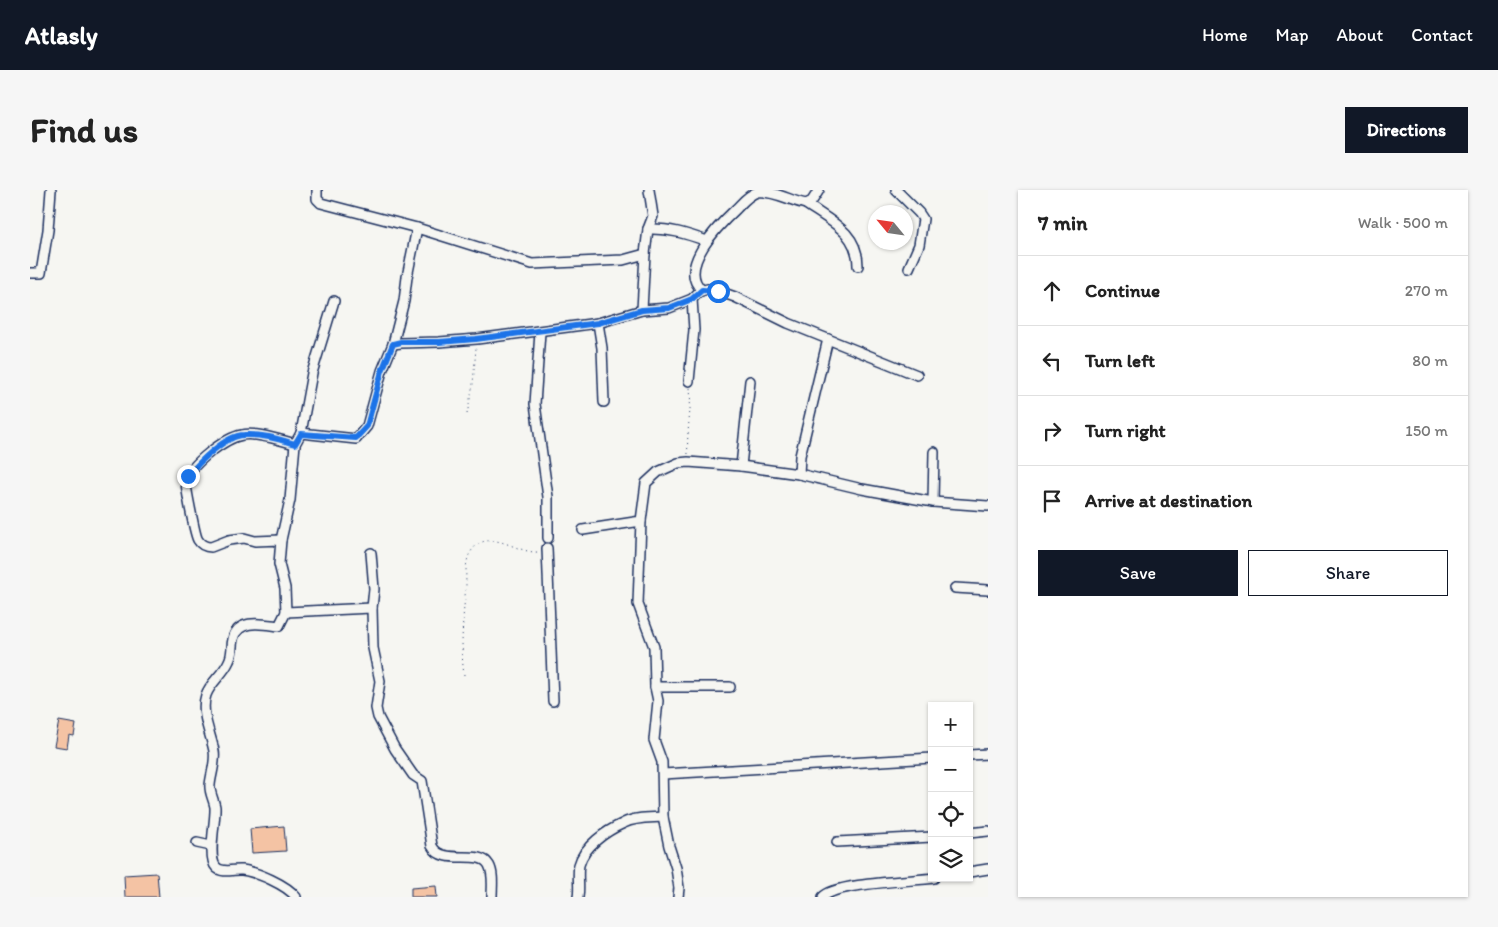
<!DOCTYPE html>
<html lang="en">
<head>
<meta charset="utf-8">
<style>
	body { margin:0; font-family:Itim,sans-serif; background:#f6f6f6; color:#222 }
	.controls { position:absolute; right:15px; bottom:15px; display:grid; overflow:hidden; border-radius:0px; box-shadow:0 1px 4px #0004 }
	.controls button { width:45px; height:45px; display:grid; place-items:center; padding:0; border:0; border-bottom:1px solid #e0e0e0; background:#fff; color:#222; font:25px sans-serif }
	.compass { position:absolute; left:838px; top:15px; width:45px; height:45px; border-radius:50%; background:#fff; box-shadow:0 1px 4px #0004; rotate:299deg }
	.stop { position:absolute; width:15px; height:15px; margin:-11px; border:4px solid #1a73e8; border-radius:50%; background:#fff }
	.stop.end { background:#1a73e8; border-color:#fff; box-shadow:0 1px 5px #0008 }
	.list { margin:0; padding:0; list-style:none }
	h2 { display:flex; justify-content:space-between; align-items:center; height:65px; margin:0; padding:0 20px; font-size:21px }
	h2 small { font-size:16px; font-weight:400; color:#767676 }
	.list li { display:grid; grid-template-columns:32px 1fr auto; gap:15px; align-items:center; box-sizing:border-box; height:70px; padding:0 20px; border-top:1px solid #e0e0e0 }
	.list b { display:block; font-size:19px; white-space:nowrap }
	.list em { font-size:16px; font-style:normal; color:#767676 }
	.actions { display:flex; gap:10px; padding:15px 20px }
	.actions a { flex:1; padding:11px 0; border:1px solid #111827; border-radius:0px; text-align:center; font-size:18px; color:#111827 }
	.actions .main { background:#111827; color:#fff }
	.icon { flex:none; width:28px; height:28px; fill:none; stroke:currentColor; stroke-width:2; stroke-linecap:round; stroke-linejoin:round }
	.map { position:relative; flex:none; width:958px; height:707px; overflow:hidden; border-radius:0px }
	header { display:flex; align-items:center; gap:30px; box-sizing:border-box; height:70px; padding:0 25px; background:#111827; color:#fff }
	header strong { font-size:24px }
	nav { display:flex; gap:28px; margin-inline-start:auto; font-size:18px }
	.intro { display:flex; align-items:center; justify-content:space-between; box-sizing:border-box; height:120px; padding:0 30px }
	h1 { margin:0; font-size:35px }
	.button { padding:12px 22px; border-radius:0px; background:#111827; color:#fff; font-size:18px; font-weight:700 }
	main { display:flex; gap:30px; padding:0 30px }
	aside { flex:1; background:#fff; border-radius:0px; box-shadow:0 1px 4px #0004 }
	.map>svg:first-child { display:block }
	.building { fill:#f4c3a4; stroke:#1b2f5e }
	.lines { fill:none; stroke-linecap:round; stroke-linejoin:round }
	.minor-casing { stroke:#1b2f5e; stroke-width:12 }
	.path { stroke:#1b2f5e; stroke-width:1; stroke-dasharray:1 4; stroke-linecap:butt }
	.minor { stroke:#f6f6f2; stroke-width:9 }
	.route { stroke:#1a73e8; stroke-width:6 }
</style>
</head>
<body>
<header>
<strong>Atlasly</strong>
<nav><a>Home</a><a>Map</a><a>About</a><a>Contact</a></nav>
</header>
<div class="intro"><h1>Find us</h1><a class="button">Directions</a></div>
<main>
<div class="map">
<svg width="958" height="707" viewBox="0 0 958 707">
	<rect width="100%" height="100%" fill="#f6f6f2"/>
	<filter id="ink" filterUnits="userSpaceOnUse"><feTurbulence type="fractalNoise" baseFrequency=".02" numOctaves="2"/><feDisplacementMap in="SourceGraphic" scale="10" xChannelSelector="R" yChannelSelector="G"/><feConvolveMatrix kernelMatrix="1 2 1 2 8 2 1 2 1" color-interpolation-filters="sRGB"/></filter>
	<g filter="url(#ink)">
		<g class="building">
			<polygon points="29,531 46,534 44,546 39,545 37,558 24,556"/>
			<polygon points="254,636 256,661 222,663 220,639"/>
			<polygon points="127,683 129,707 95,707 94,685"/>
			<polygon points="406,696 407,707 381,707 381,698"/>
		</g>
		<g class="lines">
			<g class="minor-casing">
				<g id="minor">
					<polyline points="287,0 287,9 291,13 387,38 502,74 593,70 615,64"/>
					<polyline points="866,0 889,23 893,29 889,55 879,78"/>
					<path d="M776,14C800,31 828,42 828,76"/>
					<path d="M618,39C639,38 657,44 677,51"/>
					<polyline points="0,83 11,83 18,40 21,0"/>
					<path d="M672,100C646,78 690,34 706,19C712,13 718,5 727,2C742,0 761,11 776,14L782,11L789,0"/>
					<polyline points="612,120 615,64 618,39 623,26 619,0"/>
					<polyline points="568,133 572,158 574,212"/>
					<polyline points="510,142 505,214 518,307 518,348"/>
					<polyline points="363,154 371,153 409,152 447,149 568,133 612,120 639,118 662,109 669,102 677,99 688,101 705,107 758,133 887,185"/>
					<polyline points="659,191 664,140 662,109"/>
					<polyline points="271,243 326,249 337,236 352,181 363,154 374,111 377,87 387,38"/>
					<path d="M265,254C251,250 225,242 212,245C195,248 161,274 156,290C155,294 165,346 168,350C171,355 176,357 181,357L199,350L214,348L225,351L251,350L249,374L255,398L256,422L249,436C233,434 208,428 203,449C201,457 203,464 199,471C193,485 181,491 176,505C170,523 181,544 184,561C186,572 181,584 180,595C179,602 184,610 185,617C186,631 177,667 186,677C192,684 205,679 212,680C227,682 257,695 266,707"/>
					<polyline points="711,276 720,191"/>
					<polyline points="769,284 832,299 903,312 958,316"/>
					<polyline points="903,312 904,262"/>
					<polyline points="611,331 608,414 624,457 625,497 628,511 624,550 632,572 633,627 639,656 646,678 649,698 648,707"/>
					<polyline points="553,340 611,331 616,293 628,282 648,273 658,272 711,276 769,284 770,266 798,149"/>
					<polyline points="251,350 260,310 265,254 271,243 282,183 304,111"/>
					<polyline points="517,358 523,511"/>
					<path d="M341,363L344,399L342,418L343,458L350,491L346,518L348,527L365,559L383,585L392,591L402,656C413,677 449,658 459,675C464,684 462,697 462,707"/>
					<polyline points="925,398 958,400"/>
					<polyline points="256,422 342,418"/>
					<polyline points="625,497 700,497"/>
					<polyline points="939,565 958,564"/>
					<polyline points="633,584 902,568"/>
					<polyline points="939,643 958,641"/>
					<polyline points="807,652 902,647"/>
					<polyline points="167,653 181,656"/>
					<polyline points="939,682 958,679"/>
					<path d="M548,707C550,697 547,686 549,675C554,656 576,641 594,633C605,627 620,628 633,627"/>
					<path d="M793,707C805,693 882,691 904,688"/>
				</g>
			</g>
			<g class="path">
				<polyline points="437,224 443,194 446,158"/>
				<path d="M658,264C656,242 662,220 660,198"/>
				<path d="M434,485C430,455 433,426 436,396C436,387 435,374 439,365C442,359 448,352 456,351C474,348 490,363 508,362"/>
			</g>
			<use href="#minor" class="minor"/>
		</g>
	</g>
	<g class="lines" filter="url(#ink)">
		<path class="route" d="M158,286C169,272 196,245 214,245C232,244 248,249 265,254L271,244L326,248L337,236L352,181L363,154L371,152H409L446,149L568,133L612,120L639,118L662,109L672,100L688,101"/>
	</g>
</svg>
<div class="controls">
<button>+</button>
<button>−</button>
<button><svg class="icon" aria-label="locate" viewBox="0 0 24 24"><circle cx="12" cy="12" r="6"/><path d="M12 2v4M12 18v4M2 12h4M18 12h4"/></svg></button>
<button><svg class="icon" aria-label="layers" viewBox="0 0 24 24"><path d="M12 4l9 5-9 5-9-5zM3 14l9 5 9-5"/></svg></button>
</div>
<svg class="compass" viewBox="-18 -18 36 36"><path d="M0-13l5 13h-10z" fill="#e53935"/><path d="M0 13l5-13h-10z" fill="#767676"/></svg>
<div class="stop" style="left:688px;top:101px"></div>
<div class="stop end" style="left:158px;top:286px"></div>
</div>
<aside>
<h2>7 min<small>Walk · 500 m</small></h2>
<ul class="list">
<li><svg class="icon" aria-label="ahead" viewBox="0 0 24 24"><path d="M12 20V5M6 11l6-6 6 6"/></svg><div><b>Continue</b></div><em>270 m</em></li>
<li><svg class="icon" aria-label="left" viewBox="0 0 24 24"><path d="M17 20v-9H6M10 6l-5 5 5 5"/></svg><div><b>Turn left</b></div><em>80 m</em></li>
<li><svg class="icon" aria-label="right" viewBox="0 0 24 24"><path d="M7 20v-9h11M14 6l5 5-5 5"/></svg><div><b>Turn right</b></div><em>150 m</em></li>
<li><svg class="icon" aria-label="arrive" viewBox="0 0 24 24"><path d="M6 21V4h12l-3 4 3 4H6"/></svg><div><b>Arrive at destination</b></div></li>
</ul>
<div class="actions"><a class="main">Save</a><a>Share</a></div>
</aside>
</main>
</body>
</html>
